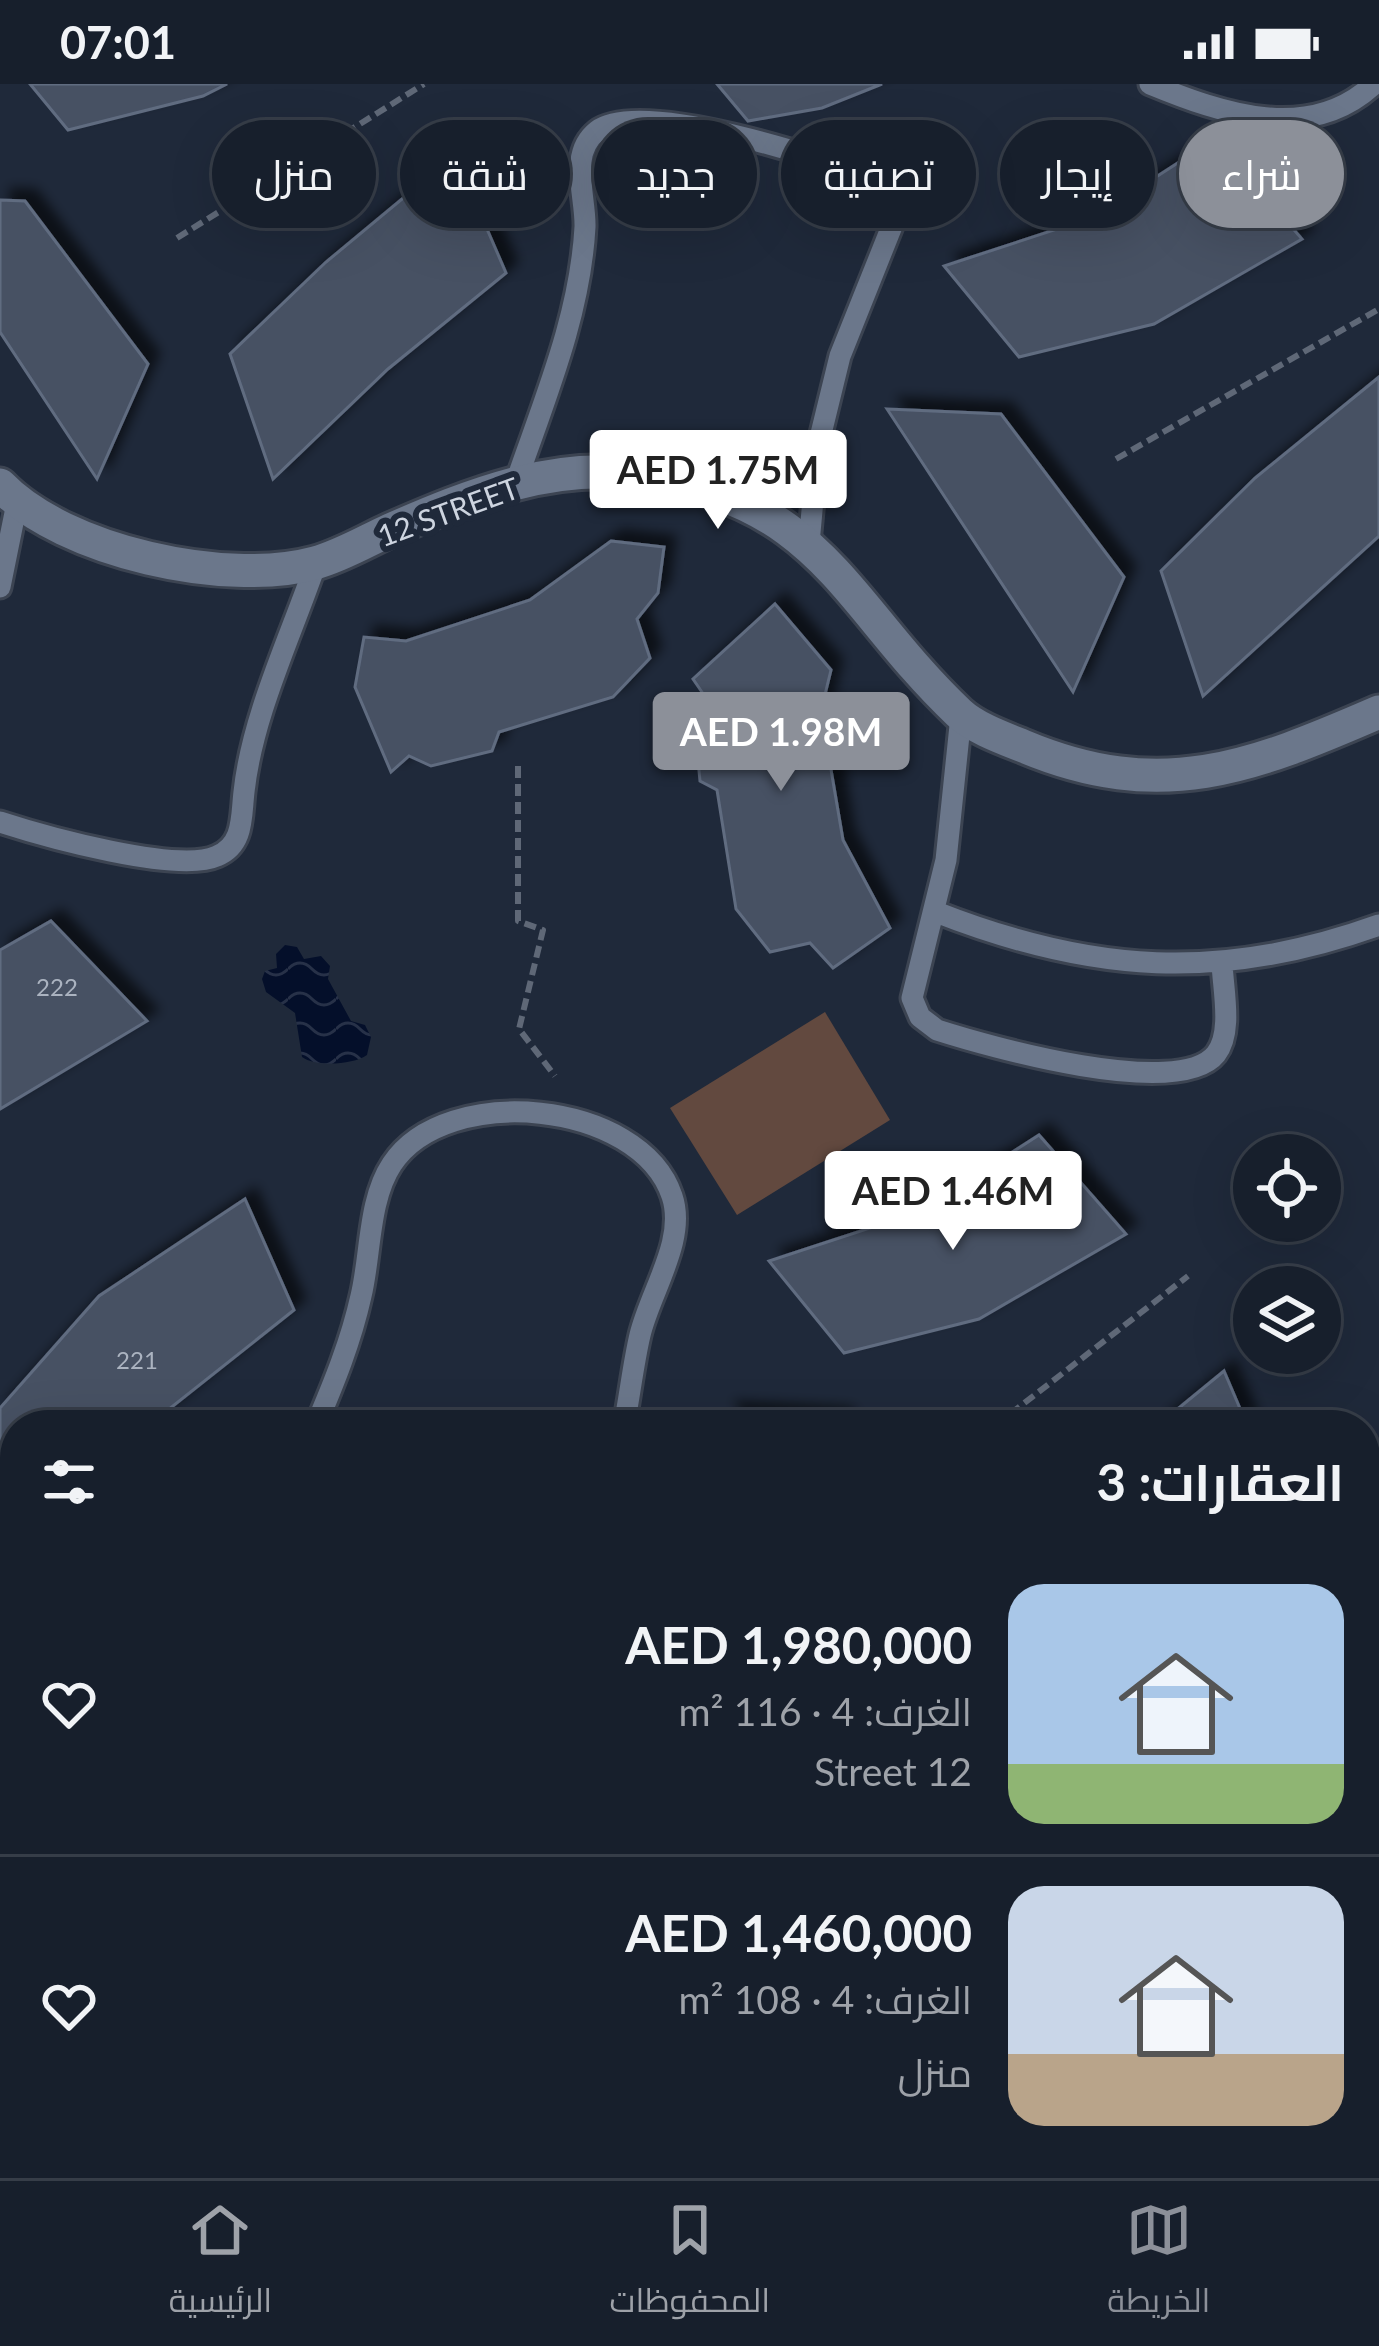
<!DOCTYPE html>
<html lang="ar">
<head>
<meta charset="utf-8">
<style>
  body { margin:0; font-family:Lato,Cairo,sans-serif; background:#242c38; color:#f1f3f6; direction:rtl; height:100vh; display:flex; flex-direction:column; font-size:45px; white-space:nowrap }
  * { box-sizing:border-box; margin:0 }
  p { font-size:39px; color:#9ea2a9 }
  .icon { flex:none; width:66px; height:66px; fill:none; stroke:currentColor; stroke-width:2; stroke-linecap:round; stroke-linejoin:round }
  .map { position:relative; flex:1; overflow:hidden; direction:ltr }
  .side { position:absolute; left:0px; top:1326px; width:1380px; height:768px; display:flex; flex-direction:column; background:#171f2c; border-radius:48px 48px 0 0; box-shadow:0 12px 48px #0002,0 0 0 3px #363d48; direction:rtl }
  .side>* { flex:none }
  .banner { position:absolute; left:36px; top:36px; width:1308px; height:108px; direction:rtl; display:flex; gap:24px }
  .tools { position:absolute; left:1233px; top:1050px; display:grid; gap:24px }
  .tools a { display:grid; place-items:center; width:108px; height:108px; border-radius:50%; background:#171f2c; box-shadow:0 12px 48px #0002,0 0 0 3px #363d48; font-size:60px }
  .price { position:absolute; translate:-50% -102px; padding:0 27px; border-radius:12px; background:#fff; color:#222; font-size:39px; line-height:78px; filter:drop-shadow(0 3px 6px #0008) }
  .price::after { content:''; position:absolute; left:50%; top:72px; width:36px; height:27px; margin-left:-18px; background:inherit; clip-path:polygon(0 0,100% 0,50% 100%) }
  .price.current { background:#8c9099; color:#fff }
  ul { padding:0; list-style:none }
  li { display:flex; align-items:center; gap:36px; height:300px; padding:0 36px }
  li+li { border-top:3px solid #363d48 }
  li span { display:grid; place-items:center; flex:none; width:336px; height:240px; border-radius:36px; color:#555 }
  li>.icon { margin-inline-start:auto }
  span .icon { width:144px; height:144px; fill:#fffc; stroke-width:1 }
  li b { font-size:51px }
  h2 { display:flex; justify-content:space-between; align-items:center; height:144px; padding:0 36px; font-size:51px }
  .chip { padding:0 42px; border-radius:54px; background:#171f2c; box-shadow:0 12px 48px #0002,0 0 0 3px #363d48; font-size:42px; line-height:108px }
  .chip.current { background:#8c9099; color:#fff }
  .status { display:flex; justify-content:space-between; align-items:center; height:84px; padding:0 60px; background:#171f2c; direction:ltr }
  .status svg { height:33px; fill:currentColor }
  .tab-bar { display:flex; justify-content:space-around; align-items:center; height:168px; border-top:3px solid #363d48; background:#171f2c; font-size:33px; color:#9ea2a9 }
  .tab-bar a { display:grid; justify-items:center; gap:6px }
  .tab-bar .current { color:#8c9099 }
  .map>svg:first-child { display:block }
  .pitch { fill:#62493f }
  .water { fill:url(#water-waves) }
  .building { fill:#465164; stroke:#616c80; stroke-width:3; filter:url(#shadow) }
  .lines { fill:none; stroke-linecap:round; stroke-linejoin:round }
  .service-casing { stroke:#3c4452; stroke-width:27 }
  .minor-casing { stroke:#3c4452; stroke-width:39 }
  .secondary-casing { stroke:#3c4452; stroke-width:39 }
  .path { stroke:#5f6877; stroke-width:6; stroke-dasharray:12 6; stroke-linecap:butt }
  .service { stroke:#6b778b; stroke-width:21 }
  .minor { stroke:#6b778b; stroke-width:33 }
  .secondary { stroke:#90726e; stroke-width:33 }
  .rail-casing { stroke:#afb6c3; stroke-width:14 }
  .rail { stroke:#1f293a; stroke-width:9; stroke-dasharray:27; stroke-linecap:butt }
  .labels { text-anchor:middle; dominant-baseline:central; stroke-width:12; stroke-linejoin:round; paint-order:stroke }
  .number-label { font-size:24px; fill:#abb3c0 }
  .street-label { font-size:30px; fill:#cdd4df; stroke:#1f293a }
</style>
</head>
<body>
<div class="status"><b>07:01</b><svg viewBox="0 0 49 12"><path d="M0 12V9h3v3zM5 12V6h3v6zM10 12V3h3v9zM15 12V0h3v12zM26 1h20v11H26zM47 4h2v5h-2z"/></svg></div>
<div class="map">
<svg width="1379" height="2094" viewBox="0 0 1379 2094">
  <defs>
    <pattern id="water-waves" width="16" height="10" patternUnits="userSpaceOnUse" patternTransform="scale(3)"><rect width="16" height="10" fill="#040f2a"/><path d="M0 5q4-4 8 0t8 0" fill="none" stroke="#273148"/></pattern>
    <filter id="shadow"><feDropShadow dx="11" dy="-11" stdDeviation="6" flood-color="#0009"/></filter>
  </defs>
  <rect width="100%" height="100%" fill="#1f293a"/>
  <path class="pitch" d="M825,928L890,1036L737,1131L670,1024Z"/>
  <path class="water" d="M285,861L297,863L304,875L321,872L330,882L328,895L351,937L365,941L371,953L367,971C353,981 315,983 302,973L295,929L266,908L262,895L265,887L277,884L276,870Z"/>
  <path class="building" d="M30,0H227L203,12L68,46Z
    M717,0H882L822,24L748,37Z
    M1215,55L1302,155L1154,240L1019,273L944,182L1094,133Z
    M455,71L506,189L388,285L273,395L230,270L326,178Z
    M0,116L25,117L148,280L97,395L0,248Z
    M1379,293V452L1203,612L1161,487L1255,394Z
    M887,325L1001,330L1124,493L1073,608Z
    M611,457L664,463L658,509L637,535L650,574L613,613L499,648L492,667L431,682L409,672L391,688L355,603L364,553L406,557L530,516Z
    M775,520L831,586L821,627L843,756L890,844L833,884L810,859L770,868L736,825L717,706L700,697L694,635L706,614L693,595Z
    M51,837L147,937L0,1025V866Z
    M1039,1051L1126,1150L979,1235L844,1269L769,1177L919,1128Z
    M245,1115L294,1226L149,1341H15V1393L0,1364V1324L99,1212Z
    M1224,1287L1247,1341H1158Z
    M725,1329L840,1335L845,1341H733Z"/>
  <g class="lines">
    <defs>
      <path id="service" d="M1150,0C1223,30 1310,60 1374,0
        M516,398C545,314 580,232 585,143C586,112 568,70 597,47C640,13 830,77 880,96L895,108L900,122L840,272L818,362L809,459
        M0,503L17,419
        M961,632L946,776L912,914L920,933L937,946C987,962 1179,1017 1216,970C1233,948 1223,906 1222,879
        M0,738C43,752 178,790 217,772C244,761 241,733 244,708C252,632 291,552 316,479
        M936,828C1091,889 1221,898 1379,841
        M316,1341C334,1299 351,1257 361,1212C371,1171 368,1116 392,1080C446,998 640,1016 672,1112C687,1156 650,1208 640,1251C633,1281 630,1311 624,1341
        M0,1805L15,1799"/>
      <path id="minor" d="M0,401C64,468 227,503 315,479C341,472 366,457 390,446C470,411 554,377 643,391C825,418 844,520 959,629C975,644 1003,654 1023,662C1161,720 1252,683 1379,628
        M1365,1397L1379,1386
        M0,1490L15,1489
        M1365,2005L1379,1996
        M352,2094L435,2079
        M1230,2094L1253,2079"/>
      <path id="secondary" d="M1365,1730L1379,1721
        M1365,1895L1379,1886
        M807,2094L829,2079
        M1060,2094L1083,2079"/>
    </defs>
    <use href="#service" class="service-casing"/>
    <use href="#minor" class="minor-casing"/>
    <use href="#secondary" class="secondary-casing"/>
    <path class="path" d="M177,154L424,0
      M1116,375L1379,225
      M518,682V837L543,846L519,945L555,992
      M996,1341L1188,1192
      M1365,1661L1379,1647
      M0,1963L15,1953
      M730,2094L752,2079"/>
    <use href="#service" class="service"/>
    <use href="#minor" class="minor"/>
    <use href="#secondary" class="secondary"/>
    <defs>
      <path id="rail" d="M1365,1782L1379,1773
        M1365,1814L1379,1805
        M872,2094L896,2079
        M934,2094L957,2079"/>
    </defs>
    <use href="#rail" class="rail-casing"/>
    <use href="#rail" class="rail"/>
  </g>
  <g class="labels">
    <g class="number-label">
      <text x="57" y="902">222</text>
      <text x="137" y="1275">221</text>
    </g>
    <g class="street-label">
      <text transform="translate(448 427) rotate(-20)">12 STREET</text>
    </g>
  </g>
</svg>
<div class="tools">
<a><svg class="icon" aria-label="locate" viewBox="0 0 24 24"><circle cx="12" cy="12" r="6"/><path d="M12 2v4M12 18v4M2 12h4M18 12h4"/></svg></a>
<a><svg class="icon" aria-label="layers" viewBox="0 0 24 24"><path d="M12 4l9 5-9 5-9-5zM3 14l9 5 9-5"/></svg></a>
</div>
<b class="price" style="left:718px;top:448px">AED 1.75M</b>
<b class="price current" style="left:781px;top:710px">AED 1.98M</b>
<b class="price" style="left:953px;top:1169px">AED 1.46M</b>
<div class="banner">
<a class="chip current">شراء</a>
<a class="chip">إيجار</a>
<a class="chip">تصفية</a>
<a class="chip">جديد</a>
<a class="chip">شقة</a>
<a class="chip">منزل</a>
</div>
<section class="side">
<h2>العقارات: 3<svg class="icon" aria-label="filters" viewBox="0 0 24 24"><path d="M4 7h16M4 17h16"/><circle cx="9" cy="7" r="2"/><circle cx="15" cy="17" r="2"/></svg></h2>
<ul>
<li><span style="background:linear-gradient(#a9c7e8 75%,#8fb573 0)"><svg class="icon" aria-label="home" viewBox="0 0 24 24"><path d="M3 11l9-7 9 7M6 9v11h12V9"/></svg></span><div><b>AED 1,980,000</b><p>الغرف: 4 · 116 m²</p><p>12 Street</p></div><svg class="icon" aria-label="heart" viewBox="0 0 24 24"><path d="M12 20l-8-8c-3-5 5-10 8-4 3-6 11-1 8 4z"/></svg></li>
<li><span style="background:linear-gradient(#c9d6e8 70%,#b9a48a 0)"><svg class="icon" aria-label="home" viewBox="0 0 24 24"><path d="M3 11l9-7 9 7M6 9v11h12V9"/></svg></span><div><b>AED 1,460,000</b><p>الغرف: 4 · 108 m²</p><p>منزل</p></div><svg class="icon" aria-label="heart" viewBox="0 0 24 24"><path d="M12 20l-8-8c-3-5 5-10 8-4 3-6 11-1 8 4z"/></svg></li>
</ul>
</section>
</div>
<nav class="tab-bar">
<a class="current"><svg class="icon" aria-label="map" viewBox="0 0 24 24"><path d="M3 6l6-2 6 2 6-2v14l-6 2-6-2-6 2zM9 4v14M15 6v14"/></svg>الخريطة</a>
<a><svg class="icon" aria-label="saved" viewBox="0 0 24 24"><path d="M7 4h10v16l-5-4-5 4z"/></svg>المحفوظات</a>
<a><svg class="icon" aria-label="home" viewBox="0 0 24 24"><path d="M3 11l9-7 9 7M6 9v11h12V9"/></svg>الرئيسية</a>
</nav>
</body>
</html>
